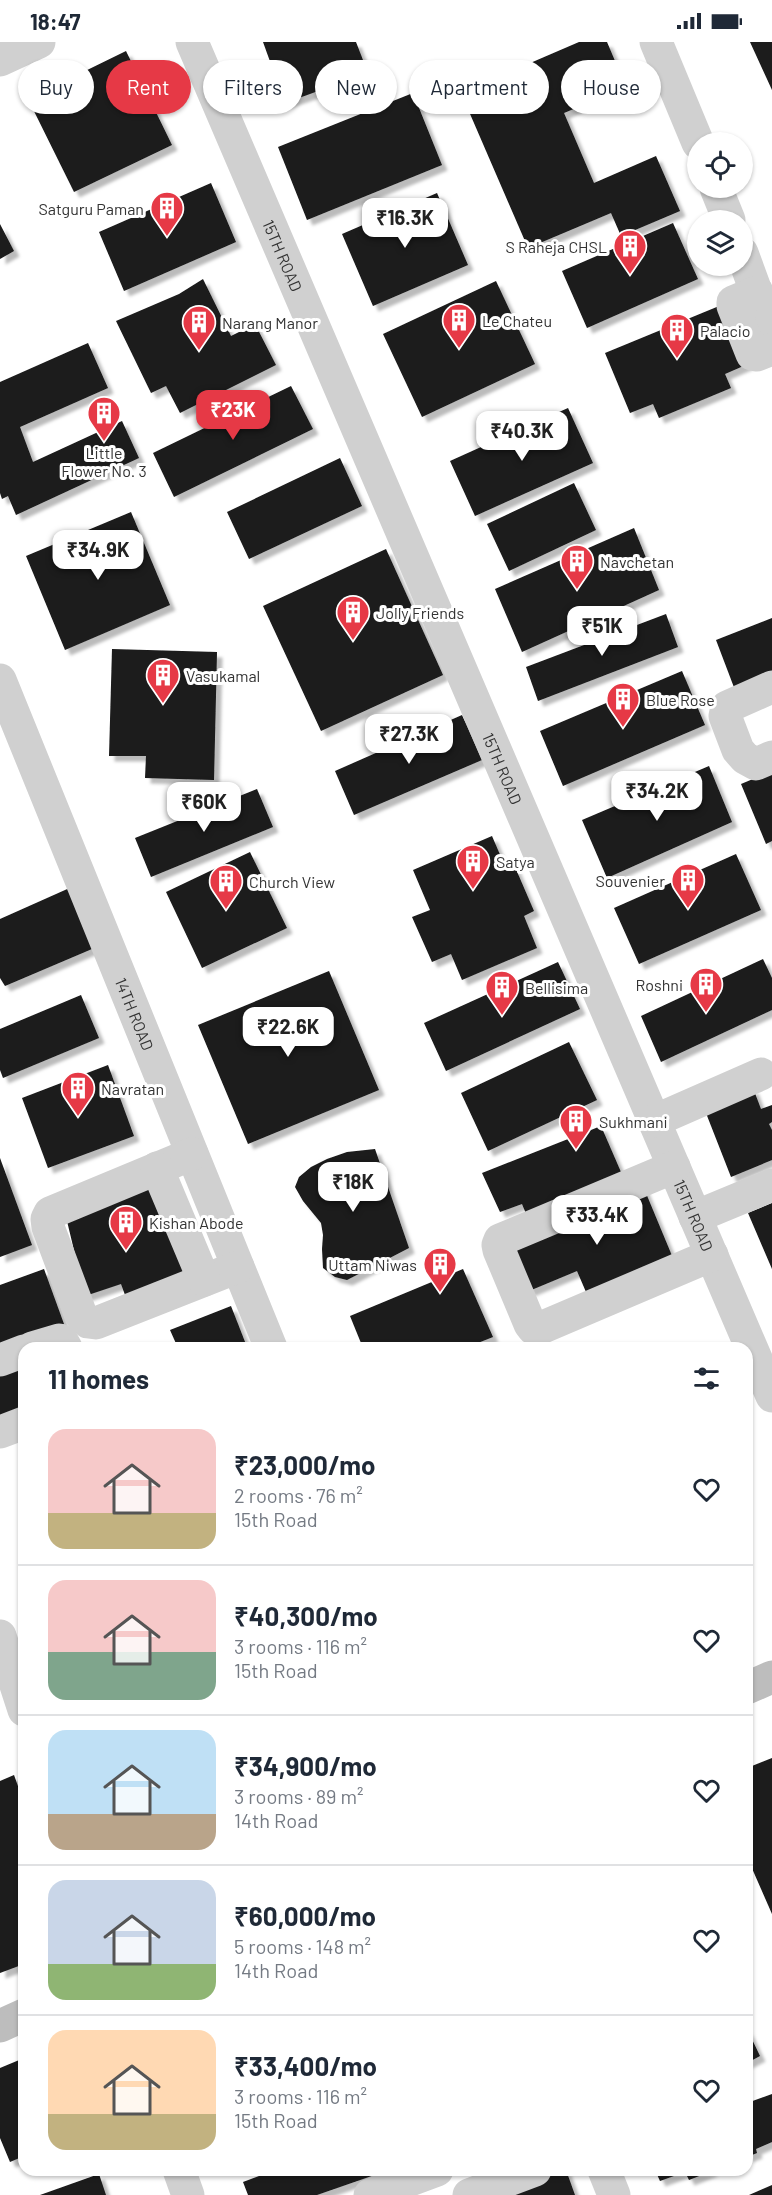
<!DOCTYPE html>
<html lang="en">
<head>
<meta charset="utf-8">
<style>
  body { margin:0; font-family:Barlow,sans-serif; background:#f2f2f3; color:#1f2937; height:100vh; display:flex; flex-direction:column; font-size:22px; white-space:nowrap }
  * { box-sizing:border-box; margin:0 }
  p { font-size:20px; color:#747a83 }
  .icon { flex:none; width:33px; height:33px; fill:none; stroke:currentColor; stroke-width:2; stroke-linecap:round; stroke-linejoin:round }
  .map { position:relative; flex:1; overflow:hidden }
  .details { position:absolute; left:18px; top:1300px; width:735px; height:834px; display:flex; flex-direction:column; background:#fff; border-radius:18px; box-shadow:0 2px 4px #0004 }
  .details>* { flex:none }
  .banner { position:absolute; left:18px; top:18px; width:736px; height:54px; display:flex; gap:12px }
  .controls { position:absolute; left:687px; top:90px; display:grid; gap:12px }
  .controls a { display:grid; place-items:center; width:66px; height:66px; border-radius:50%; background:#fff; box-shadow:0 2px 4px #0004; font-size:30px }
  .price { position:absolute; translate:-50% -51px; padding:0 14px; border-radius:12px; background:#fff; color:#222; font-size:20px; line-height:39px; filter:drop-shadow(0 2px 3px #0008) }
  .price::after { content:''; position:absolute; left:50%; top:36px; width:18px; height:14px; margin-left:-9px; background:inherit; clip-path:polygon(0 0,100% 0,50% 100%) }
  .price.selected { background:#e63946; color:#fff }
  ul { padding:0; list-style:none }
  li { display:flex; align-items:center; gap:18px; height:150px; padding:0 30px }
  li+li { border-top:2px solid #e0e1e3 }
  li span { display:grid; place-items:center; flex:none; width:168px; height:120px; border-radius:18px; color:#555 }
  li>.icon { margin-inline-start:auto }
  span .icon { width:72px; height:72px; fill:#fffc; stroke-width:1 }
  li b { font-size:26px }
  h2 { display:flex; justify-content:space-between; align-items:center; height:72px; padding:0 30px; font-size:26px }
  .chip { padding:0 21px; border-radius:27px; background:#fff; box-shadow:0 2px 4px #0004; font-size:21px; line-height:54px }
  .chip.selected { background:#e63946; color:#fff }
  .status { display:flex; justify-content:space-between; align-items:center; height:42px; padding:0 30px; background:#fff; direction:ltr }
  .status svg { height:16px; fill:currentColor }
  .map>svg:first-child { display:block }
  .building { fill:#1a1a1a; filter:url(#shadow) }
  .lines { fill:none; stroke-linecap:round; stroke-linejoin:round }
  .street { stroke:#d0d0d0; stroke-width:33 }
  .secondary { stroke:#bdbdbd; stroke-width:33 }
  .labels { text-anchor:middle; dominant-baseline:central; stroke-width:6; stroke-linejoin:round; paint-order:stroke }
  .poi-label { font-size:16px; fill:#333; stroke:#fff; text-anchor:start }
  .street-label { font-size:16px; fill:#333; stroke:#fff }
</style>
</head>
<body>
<div class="status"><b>18:47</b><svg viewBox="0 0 49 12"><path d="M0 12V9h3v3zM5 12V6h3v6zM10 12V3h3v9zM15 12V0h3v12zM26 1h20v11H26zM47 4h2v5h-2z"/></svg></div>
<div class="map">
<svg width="772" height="2153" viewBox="0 0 772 2153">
  <defs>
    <filter id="shadow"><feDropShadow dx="5.5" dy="5.5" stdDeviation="1.5" flood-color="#0004"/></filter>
  </defs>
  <rect width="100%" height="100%" fill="#fff"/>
  <path class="building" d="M263,0H356L368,31L285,61Z
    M579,0H607L626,45L564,71L594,141L656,114L680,169L621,194L611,171L528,206L461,51Z
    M750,0H772V48Z
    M126,9L172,103L74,150L28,57Z
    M413,51L442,123L307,178L278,105Z
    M211,141L236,200L124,249L99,190Z
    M437,151L468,223L373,264L342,192Z
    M673,181L698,237L587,286L562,229Z
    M0,182L14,209L0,217Z
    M203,237L231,294L255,282L276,323L180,371L166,344L151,351L116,279L179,252Z
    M496,239L535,322L422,375L383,292Z
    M724,262L748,322L725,332L731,346L659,376L653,362L630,371L605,311Z
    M88,301L108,346L20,385L33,420L122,379L139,416L16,473L8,454L2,457L0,451V340Z
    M291,344L313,387L174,455L153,411Z
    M568,366L593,421L475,474L450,419Z
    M340,416L362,464L249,517L227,470Z
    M574,441L596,488L509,529L487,482Z
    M131,470L170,563L65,608L26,514Z
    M634,486L659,548L522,610L495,547Z
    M386,507L443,633L321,689L263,564Z
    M666,572L678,605L538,659L526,625Z
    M772,576V634L735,648L716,598Z
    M112,607L217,610L214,738L145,736L146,714H109Z
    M682,629L705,683L563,744L540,689Z
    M462,673L482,718L354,773L335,729Z
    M709,724L732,780L607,836L582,778Z
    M772,729V799L766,802L741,742Z
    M257,747L273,785L151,835L135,796Z
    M492,794L507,829L515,825L534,869L524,874L537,906L462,938L451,912L432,920L412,875L430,868L413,828Z
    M250,810L287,886L202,926L166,850Z
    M736,812L761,868L639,922L614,866Z
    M74,844L99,904L5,944L0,936V877Z
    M763,917L772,936V968L661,1020L641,974Z
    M558,920L580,967L446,1029L424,981Z
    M329,929L379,1048L248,1102L198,983Z
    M81,953L99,996L3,1036L0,1028V987Z
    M569,1000L597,1058L488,1109L461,1051Z
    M108,1023L134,1094L48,1126L22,1056Z
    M753,1046L761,1067L772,1063V1080L769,1082L772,1088V1118L731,1135L704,1066Z
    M601,1084L624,1137L527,1174L522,1162L500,1170L482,1131Z
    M375,1107L409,1206L347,1238L335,1235L323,1226L322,1207L323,1193L321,1181L303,1159L295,1145L299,1135L311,1125L327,1117L347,1110Z
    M0,1116L32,1203L0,1215Z
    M152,1140L188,1239L128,1261L121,1242L85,1254L67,1179Z
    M643,1144L675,1221L589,1257L577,1229L529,1249L509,1199Z
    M772,1161V1227L748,1171Z
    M44,1227L64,1282L0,1304V1243Z
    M463,1227L493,1295L465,1306H363L350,1274Z
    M231,1264L247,1305L178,1306L170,1288Z
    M24,1317V1374L0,1383V1326Z
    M772,1716V1872L747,1815V1726Z
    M14,1733L24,1761V1922L0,1931V1739Z
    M747,1987L760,2014L747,2021Z
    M24,2016V2114L10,2120L0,2096V2026Z
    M772,2052V2100L756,2107L757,2111L747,2115V2061Z
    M275,2128H386V2129L317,2153H248L243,2140Z
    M549,2128H566L575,2153H480Z
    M655,2128H712V2129L689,2138L685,2130L660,2139Z
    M99,2132L106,2153H40Z
    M772,2143V2153H749Z"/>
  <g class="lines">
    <g class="street">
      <path id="s1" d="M192,0L772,1354"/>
      <path d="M656,0L698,101"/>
      <path d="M0,18L39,0"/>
      <path d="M716,146L729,178"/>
      <path d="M742,211L772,293"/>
      <path d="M757,250L733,260V264L752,312L757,313L772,307"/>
      <path id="s2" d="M0,638L271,1306"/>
      <path d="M772,645L727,665L725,674L738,708L745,716L756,722L772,715"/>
      <path d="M654,1079L761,1032"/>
      <path d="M192,1112L50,1171L47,1177L48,1185L81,1273L88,1280L96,1281L238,1225"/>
      <path d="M674,1125L500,1198L498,1203L499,1208L530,1282L533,1286L543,1285L712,1213"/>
      <path d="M157,1126L204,1238"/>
      <path d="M695,1175L772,1143"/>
      <path d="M32,1306L59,1298L62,1299L66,1306"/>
      <path d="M0,1318L24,1309"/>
      <path d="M0,1390L24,1381"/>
      <path d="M0,1594L24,1668"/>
      <path d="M179,2128L188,2153"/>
      <path d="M604,2128L614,2153"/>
      <path d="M370,2153L437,2128"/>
      <path d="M469,2153L535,2128"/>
    </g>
    <path class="secondary" d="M747,1646L772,1635
      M0,1984L24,1973"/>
  </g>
  <defs>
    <symbol id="building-pin" viewBox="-11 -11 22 30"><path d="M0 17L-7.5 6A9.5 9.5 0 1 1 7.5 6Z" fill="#e63946" stroke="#fff"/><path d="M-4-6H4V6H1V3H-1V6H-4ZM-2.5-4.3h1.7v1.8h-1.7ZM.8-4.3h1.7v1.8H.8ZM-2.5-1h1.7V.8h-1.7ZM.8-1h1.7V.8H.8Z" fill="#fff"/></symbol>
  </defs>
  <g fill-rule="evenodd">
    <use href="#building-pin" x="148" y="147" width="38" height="52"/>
    <use href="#building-pin" x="611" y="185" width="38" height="52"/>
    <use href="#building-pin" x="440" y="259" width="38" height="52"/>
    <use href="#building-pin" x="180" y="261" width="38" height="52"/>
    <use href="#building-pin" x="658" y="269" width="38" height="52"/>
    <use href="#building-pin" x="85" y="352" width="38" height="52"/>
    <use href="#building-pin" x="558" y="500" width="38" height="52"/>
    <use href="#building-pin" x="334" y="551" width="38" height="52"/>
    <use href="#building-pin" x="144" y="614" width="38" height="52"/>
    <use href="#building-pin" x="604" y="638" width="38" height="52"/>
    <use href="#building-pin" x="454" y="800" width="38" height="52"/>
    <use href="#building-pin" x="669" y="819" width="38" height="52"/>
    <use href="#building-pin" x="207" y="820" width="38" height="52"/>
    <use href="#building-pin" x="687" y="923" width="38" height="52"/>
    <use href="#building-pin" x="483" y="926" width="38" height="52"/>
    <use href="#building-pin" x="59" y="1027" width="38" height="52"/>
    <use href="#building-pin" x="557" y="1060" width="38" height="52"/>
    <use href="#building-pin" x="107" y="1161" width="38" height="52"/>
    <use href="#building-pin" x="421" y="1203" width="38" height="52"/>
  </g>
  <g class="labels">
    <g class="poi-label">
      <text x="144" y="166" text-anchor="end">Satguru Paman</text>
      <text x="607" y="204" text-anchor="end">S Raheja CHSL</text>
      <text x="482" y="278">Le Chateu</text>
      <text x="222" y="280">Narang Manor</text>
      <text x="700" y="288">Palacio</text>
      <text x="104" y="410" text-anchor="middle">Little<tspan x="104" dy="18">Flower No. 3</tspan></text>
      <text x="600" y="519">Navchetan</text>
      <text x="376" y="570">Jolly Friends</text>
      <text x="186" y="633">Vasukamal</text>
      <text x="646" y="657">Blue Rose</text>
      <text x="496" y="819">Satya</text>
      <text x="665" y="838" text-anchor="end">Souvenier</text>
      <text x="249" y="839">Church View</text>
      <text x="683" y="942" text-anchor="end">Roshni</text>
      <text x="525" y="945">Bellisima</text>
      <text x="101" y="1046">Navratan</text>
      <text x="599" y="1079">Sukhmani</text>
      <text x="149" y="1180">Kishan Abode</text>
      <text x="417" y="1222" text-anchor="end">Uttam Niwas</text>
    </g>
    <g class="street-label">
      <text stroke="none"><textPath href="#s1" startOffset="232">15TH ROAD</textPath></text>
      <text stroke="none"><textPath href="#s1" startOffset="790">15TH ROAD</textPath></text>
      <text stroke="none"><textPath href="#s2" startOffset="360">14TH ROAD</textPath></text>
      <text stroke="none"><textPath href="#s1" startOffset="1276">15TH ROAD</textPath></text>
    </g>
  </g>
</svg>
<div class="controls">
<a><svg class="icon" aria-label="locate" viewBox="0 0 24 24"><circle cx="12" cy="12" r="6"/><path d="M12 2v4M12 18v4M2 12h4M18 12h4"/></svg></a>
<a><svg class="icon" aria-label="layers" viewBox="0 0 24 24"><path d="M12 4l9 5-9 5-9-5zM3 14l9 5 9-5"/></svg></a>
</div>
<b class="price" style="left:405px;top:207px">₹16.3K</b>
<b class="price selected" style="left:233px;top:399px">₹23K</b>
<b class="price" style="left:522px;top:420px">₹40.3K</b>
<b class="price" style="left:98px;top:539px">₹34.9K</b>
<b class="price" style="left:602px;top:615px">₹51K</b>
<b class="price" style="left:409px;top:723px">₹27.3K</b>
<b class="price" style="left:657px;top:780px">₹34.2K</b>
<b class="price" style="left:204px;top:791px">₹60K</b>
<b class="price" style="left:288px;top:1016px">₹22.6K</b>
<b class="price" style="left:353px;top:1171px">₹18K</b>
<b class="price" style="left:597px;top:1204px">₹33.4K</b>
<div class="banner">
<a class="chip">Buy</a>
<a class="chip selected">Rent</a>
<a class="chip">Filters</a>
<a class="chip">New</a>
<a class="chip">Apartment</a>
<a class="chip">House</a>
</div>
<section class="details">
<h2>11 homes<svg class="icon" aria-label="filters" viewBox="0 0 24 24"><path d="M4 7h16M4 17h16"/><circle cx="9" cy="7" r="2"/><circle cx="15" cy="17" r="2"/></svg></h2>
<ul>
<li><span style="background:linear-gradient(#f6c9c9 70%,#c2b280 0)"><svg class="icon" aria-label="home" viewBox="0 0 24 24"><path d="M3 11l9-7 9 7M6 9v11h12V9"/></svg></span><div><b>₹23,000/mo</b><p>2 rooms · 76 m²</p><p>15th Road</p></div><svg class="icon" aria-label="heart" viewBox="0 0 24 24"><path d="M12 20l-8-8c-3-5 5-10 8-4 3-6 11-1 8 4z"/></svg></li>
<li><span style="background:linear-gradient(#f6c9c9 60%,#7fa58c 0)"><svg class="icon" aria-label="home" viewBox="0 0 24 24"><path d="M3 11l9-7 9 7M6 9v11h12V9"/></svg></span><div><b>₹40,300/mo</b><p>3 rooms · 116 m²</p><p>15th Road</p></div><svg class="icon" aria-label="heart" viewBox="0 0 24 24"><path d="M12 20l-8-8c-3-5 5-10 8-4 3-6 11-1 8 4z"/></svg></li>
<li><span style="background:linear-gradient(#bfe0f5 70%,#b9a48a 0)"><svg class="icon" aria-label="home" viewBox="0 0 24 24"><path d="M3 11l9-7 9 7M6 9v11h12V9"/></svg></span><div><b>₹34,900/mo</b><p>3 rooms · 89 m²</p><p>14th Road</p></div><svg class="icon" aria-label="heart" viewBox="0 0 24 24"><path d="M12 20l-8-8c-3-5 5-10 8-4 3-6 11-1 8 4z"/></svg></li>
<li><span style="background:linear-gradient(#c9d6e8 70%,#8fb573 0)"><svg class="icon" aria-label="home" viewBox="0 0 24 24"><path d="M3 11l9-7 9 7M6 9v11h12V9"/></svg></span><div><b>₹60,000/mo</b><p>5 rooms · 148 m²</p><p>14th Road</p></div><svg class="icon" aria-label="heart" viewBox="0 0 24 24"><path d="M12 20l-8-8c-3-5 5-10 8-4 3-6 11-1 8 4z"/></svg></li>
<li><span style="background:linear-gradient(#ffd9b3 70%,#c2b280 0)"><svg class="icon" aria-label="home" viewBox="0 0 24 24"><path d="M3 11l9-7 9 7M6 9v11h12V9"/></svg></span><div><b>₹33,400/mo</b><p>3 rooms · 116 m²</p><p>15th Road</p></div><svg class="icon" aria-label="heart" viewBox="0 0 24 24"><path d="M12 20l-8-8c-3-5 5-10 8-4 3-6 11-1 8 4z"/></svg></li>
</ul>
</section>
</div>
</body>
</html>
